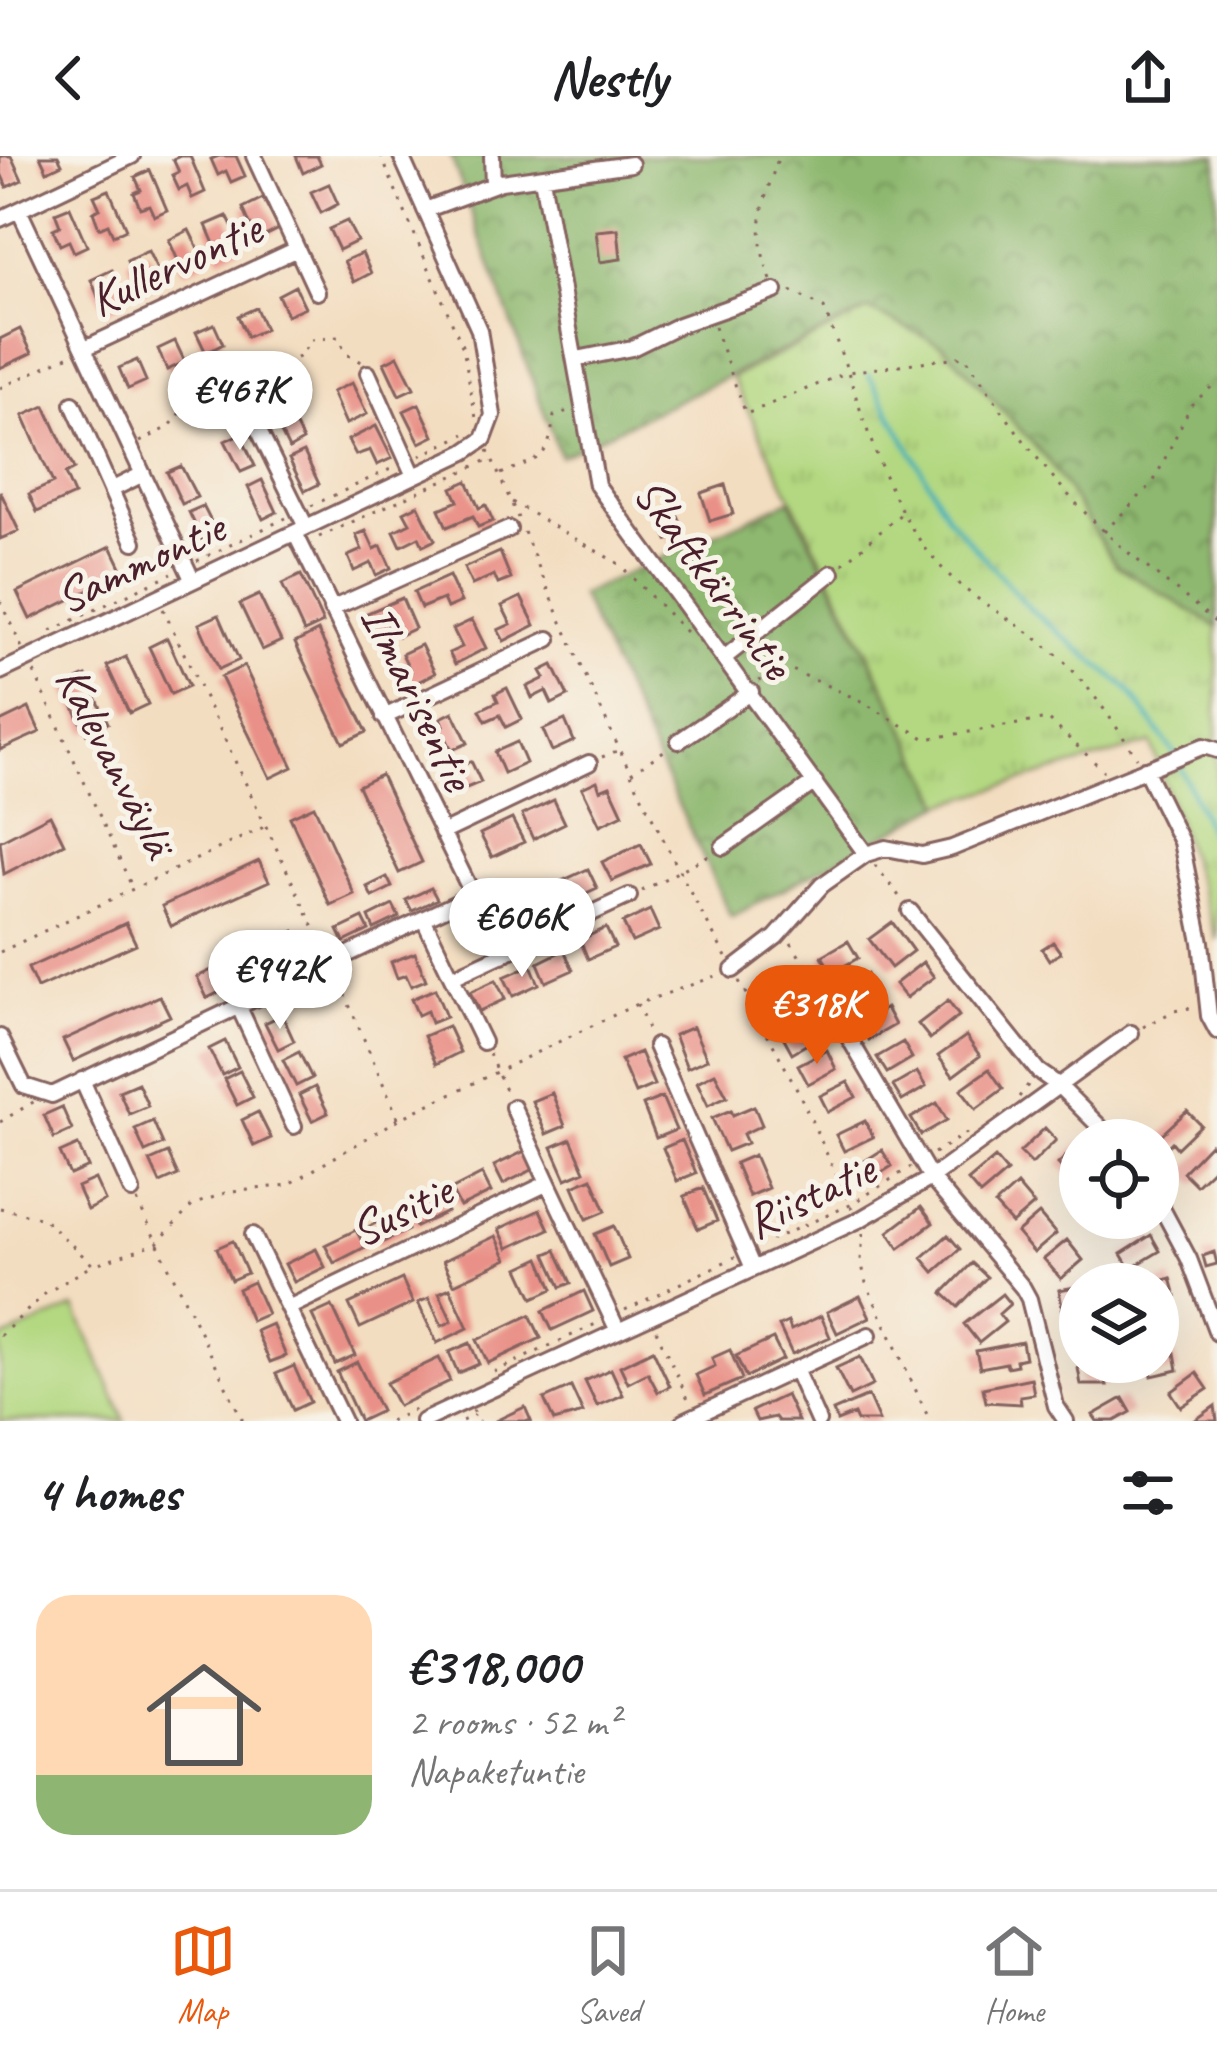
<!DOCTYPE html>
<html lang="en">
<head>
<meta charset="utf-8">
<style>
  body { margin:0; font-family:Caveat,sans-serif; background:#f6f6f6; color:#202124; height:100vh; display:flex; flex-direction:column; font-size:45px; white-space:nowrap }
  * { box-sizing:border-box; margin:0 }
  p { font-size:39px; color:#757577 }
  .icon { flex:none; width:66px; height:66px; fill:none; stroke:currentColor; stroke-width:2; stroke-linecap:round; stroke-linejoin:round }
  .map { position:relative; height:1265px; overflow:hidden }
  .details { display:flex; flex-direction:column; background:#fff; flex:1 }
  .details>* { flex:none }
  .controls { position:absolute; left:1059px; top:963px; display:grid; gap:24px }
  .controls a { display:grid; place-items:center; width:120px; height:120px; border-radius:50%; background:#fff; box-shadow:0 12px 48px #0002; font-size:60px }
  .price { position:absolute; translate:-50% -102px; padding:0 27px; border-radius:42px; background:#fff; color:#222; font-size:39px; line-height:78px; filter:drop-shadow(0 3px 6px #0008) }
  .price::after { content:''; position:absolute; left:50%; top:72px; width:36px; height:27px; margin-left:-18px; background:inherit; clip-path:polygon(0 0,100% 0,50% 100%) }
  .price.current { background:#ea580c; color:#fff }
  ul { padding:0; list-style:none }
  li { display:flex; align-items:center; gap:36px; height:300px; padding:0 36px }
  li span { display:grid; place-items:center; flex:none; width:336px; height:240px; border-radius:36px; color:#555 }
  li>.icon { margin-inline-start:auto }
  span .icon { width:144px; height:144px; fill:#fffc; stroke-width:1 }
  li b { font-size:51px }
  h2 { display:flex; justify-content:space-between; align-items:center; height:144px; padding:0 36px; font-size:51px }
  header { display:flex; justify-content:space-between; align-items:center; height:156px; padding:0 36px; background:#fff; font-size:54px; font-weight:600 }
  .tab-bar { display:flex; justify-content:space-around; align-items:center; height:168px; border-top:3px solid #e0e0e0; background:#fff; font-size:33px; color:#757577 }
  .tab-bar a { display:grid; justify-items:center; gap:6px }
  .tab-bar .current { color:#ea580c }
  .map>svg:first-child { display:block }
  .grass { fill:url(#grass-tufts); stroke:#7e7c56; stroke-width:3 }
  .forest { fill:url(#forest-crowns); stroke:#6c6c4d; stroke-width:3 }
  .green { fill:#b3d881; stroke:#7e7c56; stroke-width:3 }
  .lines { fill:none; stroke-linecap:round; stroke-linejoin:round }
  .stream { stroke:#3eafb6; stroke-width:4.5 }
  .building { fill:#e99188 }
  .minor-casing { stroke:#85625f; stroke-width:20 }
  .path { stroke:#85625f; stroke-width:3; stroke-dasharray:3 9; stroke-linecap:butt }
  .minor { stroke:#fff; stroke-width:14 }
  .labels { text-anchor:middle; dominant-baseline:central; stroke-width:10; stroke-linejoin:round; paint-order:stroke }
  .street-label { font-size:48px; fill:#4a1f2b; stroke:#f7f3e8 }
</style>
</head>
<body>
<header><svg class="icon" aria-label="back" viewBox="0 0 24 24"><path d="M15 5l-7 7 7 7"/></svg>Nestly<svg class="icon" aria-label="share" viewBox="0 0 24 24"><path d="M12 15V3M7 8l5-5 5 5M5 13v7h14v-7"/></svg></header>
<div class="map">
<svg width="1217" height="1265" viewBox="0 0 1217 1265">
  <defs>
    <pattern id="grass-tufts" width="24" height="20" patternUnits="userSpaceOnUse" patternTransform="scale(3)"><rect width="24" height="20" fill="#b3d881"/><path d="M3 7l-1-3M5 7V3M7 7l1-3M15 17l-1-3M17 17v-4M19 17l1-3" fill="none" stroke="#9bb970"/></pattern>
    <pattern id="forest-crowns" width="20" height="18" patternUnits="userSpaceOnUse" patternTransform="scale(3)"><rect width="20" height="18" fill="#8eb86f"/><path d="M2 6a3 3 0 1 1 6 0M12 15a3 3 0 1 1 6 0" fill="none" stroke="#76955b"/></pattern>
  </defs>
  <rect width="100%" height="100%" fill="#f7f3e8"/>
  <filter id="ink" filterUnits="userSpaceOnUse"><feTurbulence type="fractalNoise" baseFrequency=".00833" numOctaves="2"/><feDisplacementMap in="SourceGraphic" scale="24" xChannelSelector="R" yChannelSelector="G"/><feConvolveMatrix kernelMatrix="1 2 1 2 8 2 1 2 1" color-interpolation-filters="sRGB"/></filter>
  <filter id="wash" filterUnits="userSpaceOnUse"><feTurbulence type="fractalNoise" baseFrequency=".004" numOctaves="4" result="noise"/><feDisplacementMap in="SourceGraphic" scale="48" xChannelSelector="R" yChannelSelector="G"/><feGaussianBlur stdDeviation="2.7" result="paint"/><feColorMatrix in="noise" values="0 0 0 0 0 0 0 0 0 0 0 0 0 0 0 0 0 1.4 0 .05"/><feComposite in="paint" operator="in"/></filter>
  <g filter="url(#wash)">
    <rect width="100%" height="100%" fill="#f3ddc0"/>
    <path class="grass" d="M869,154L944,189L1047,303L1116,409L1201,453L1217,468V784L1151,587L943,648L732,222Z"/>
    <path class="forest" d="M451,0H1217V471L1116,409L1047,303L944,190L869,154L560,300Z
      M790,344L943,648L731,761L580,439Z"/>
    <path class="green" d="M75,1151L125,1265H0V1184Z"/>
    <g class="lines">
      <path class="stream" d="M869,219L948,361L1030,453L1128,533L1174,597L1217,692"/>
    </g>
    <g id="blocks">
      <path class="building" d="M0,0H11L22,24L7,31L0,15Z
        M40,0H58L62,8L47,15Z
        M180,0H190L205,36L192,42L187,30L179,34L172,19L179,16L173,3Z
        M219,0H236L245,20L231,26L226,15L218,19L211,3Z
        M296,0H317L321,8L303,17Z
        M150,14L167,54L154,60L149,49L140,52L134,37L141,34L135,21Z
        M329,28L338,48L321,57L311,36Z
        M109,34L126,73L113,79L108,68L99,72L93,56L100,53L94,40Z
        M263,42L279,73L257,84L243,52Z
        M70,51L87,90L74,96L69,85L60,89L53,73L60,70L55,57Z
        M227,60L242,91L220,102L206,69Z
        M347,65L357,85L339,94L329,73Z
        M618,73L621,103L600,106L596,75Z
        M189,74L205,106L183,116L169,84Z
        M148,95L163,126L142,137L127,105Z
        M362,97L371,117L354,126L344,105Z
        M112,114L127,146L105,157L91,124Z
        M295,130L305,151L287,159L278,139Z
        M256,152L265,173L247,181L238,160Z
        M214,168L223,188L206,197L196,176Z
        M20,173L32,197L0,212V183Z
        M175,185L185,206L167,214L158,193Z
        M398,200L414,232L399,239L384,207Z
        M137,204L146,225L128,233L119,212Z
        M352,227L367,258L346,268L332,236Z
        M419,248L434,280L420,287L404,255Z
        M45,250L74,313L65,318L74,339L37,356L29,338L53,327L23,260Z
        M288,254L303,285L289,293L273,261Z
        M376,270L392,302L377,309L370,294L356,299L348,284Z
        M240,278L255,310L241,316L225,285Z
        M304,296L319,328L305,335L289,303Z
        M181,310L197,341L182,348L167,316Z
        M262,324L277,356L263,363L248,331Z
        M467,325L479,352L486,349L493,365L478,371L473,360L447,371L439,353L458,345L452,332Z
        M725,329L733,358L710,365L701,337Z
        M0,335L19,375L0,383Z
        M418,349L435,384L423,390L419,381L401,390L394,375L410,367L404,356Z
        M203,350L219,381L204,388L189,356Z
        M677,358L685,377L668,384L660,365Z
        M366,375L374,393L381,390L391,412L376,419L371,407L354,415L348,400L362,394L356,379Z
        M111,390L124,417L30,463L17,436Z
        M500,396L511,423L498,428L494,419L472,429L464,412Z
        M301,419L323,467L304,476L282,428Z
        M449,420L461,446L447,452L443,443L421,452L414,436Z
        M259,439L281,485L262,494L240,448Z
        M521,441L535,469L504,485L498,474L511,468L502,450Z
        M402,442L415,472L398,480L392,468L373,476L365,458Z
        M219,459L239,504L219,513L199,468Z
        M472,464L486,492L455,508L449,497L462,491L453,473Z
        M318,475L367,576L343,587L295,487Z
        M167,482L189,530L171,538L149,491Z
        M421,489L435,517L404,533L399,522L411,516L402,498Z
        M126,501L148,548L129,557L107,510Z
        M553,509L568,540L552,548L546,535L532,542L527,531L545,522L541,515Z
        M244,510L293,611L270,622L221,521Z
        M86,520L108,567L86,577L64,530Z
        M507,532L522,563L506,571L500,559L486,565L480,554L498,545L495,538Z
        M29,552L40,576L0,594V566Z
        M453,556L468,587L452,594L446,582L432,589L426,578L444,569L441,562Z
        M565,564L574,585L552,595L543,574Z
        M517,586L526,607L504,617L495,596Z
        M471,605L481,626L459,635L449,615Z
        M381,619L422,706L399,717L358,630Z
        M597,625L600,634L610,630L623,658L600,669L582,632Z
        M554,644L565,667L533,683L522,659Z
        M314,650L354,738L330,749L290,661Z
        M50,659L64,687L4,718L0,685Z
        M512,663L524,686L492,701L480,678Z
        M641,688L651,708L612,725L602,706Z
        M259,705L269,725L171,770L162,750Z
        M588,713L597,732L571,744L562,725Z
        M387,721L392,731L372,741L367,731Z
        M431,732L437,743L412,755L406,744Z
        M540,737L549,756L523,768L514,749Z
        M393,749L399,761L374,773L369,761Z
        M650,754L659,774L632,786L623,767Z
        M363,762L369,774L344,786L338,774Z
        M892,766L913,795L891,812L869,783Z
        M126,767L136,788L37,832L28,812Z
        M606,772L615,791L588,803L580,784Z
        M295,775L304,796L207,842L197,821Z
        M848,785L858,802L832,817L822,800Z
        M1053,786L1061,797L1049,804L1042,793Z
        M564,794L573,814L546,826L538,807Z
        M415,797L426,824L411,830L406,819L397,822L391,806Z
        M923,806L934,821L906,842L895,828Z
        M531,809L539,828L513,840L504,821Z
        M867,818L876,835L850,850L841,833Z
        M792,822L803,843L775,858L763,837Z
        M496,824L505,843L479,855L470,836Z
        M435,833L446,861L431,867L427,855L418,859L411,843Z
        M160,840L170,860L73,905L63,884Z
        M948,845L959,860L930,883L918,868Z
        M886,852L895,869L869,884L860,867Z
        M809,858L821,880L792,897L780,875Z
        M282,859L294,885L278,893L265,867Z
        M448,870L460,896L436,908L424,880Z
        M693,871L707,903L687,912L674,879Z
        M966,880L980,900L953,920L938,900Z
        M225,885L238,911L222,919L209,893Z
        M903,886L912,902L887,917L877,901Z
        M827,894L836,913L808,928L798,909Z
        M299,896L312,922L296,930L283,904Z
        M640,896L654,929L635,937L621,904Z
        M989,913L1003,933L976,953L961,933Z
        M240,915L253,941L237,949L224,923Z
        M917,916L926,931L902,945L893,930Z
        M715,917L727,940L708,949L697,926Z
        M848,926L856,941L828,956L820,940Z
        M138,927L148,950L129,958L119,935Z
        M315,931L328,957L312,965L299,939Z
        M552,937L565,970L546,978L532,945Z
        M662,941L676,974L656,982L643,949Z
        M937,947L947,964L921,979L911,962Z
        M754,950L762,969L743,978L747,987L727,995L712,962L731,954L733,959Z
        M62,951L72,974L54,982L44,959Z
        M1187,955L1201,969L1177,992L1172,986L1158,1000V982Z
        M258,956L271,982L254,990L242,964Z
        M153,965L163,988L145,996L135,973Z
        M865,965L873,981L844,995L836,979Z
        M1045,972L1056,984L1032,1008L1020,996Z
        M571,983L585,1015L566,1023L552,991Z
        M682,984L696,1017L677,1025L663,992Z
        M1080,986V1010L1070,1020L1058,1008Z
        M1210,988L1217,995V1009L1196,1029L1183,1016Z
        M78,989L88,1011L70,1019L60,997Z
        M882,994L892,1010L867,1026L857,1010Z
        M525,995L534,1013L503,1028L494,1010Z
        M168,997L178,1019L160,1027L150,1005Z
        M754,999L768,1032L749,1040L735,1007Z
        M995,1002L1007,1016L980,1039L968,1025Z
        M482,1018L491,1036L460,1051L451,1034Z
        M592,1022L606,1055L587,1063L573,1030Z
        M95,1023L105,1045L87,1054L77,1031Z
        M1017,1029L1034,1049L1012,1068L995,1049Z
        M703,1032L717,1065L698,1073L684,1040Z
        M438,1038L447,1056L416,1071L407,1053Z
        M921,1051L933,1067L899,1092L888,1076Z
        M540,1054L549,1073L508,1092L499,1073Z
        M399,1056L408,1074L377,1089L368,1071Z
        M1039,1058L1056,1078L1034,1097L1017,1077Z
        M1104,1062H1133L1110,1080L1099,1066Z
        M614,1070L628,1103L609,1111L595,1078Z
        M356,1074L365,1091L334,1107L325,1089Z
        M948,1079L960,1093L934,1116L922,1102Z
        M1151,1079L1160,1095L1130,1113L1121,1098Z
        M496,1080L507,1103L454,1128L443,1105Z
        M1067,1084L1083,1104L1061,1123L1044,1103Z
        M233,1085L247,1117L231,1124L217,1092Z
        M316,1093L325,1111L294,1126L285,1108Z
        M556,1094L571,1127L561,1131L546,1098Z
        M1214,1096L1217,1108L1206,1111L1203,1100Z
        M540,1102L553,1133L533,1142L519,1112Z
        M972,1107L987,1121L958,1151L943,1137Z
        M1171,1122L1176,1140L1163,1144L1158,1126Z
        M402,1123L413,1147L360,1172L349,1148Z
        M253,1126L267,1158L251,1165L238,1133Z
        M1080,1130V1152L1063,1156L1059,1134Z
        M450,1132L468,1172L437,1187L418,1147L429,1142L442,1170L452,1165L439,1137Z
        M584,1135L593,1155L552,1174L543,1155Z
        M1002,1138L1010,1148L999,1158L1005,1166L979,1187L964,1168Z
        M860,1140L870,1161L837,1177L827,1156Z
        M332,1150L355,1199L335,1208L312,1159Z
        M530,1159L541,1182L488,1207L477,1184Z
        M821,1160L830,1181L792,1198L779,1170L788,1166L791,1174Z
        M1172,1161L1177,1177L1158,1183V1165Z
        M272,1168L286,1200L270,1206L256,1175Z
        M1080,1171V1192L1072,1194L1067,1175Z
        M773,1183L783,1203L746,1221L736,1200Z
        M1022,1186L1025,1202L1016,1204L1017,1209L1007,1211L1006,1207L980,1212L976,1195Z
        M470,1187L479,1208L458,1217L449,1196Z
        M653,1194L670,1230L658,1236L648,1217L628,1227L620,1210Z
        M730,1194L742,1223L705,1239L696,1219L715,1210L712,1202Z
        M1175,1197L1178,1214L1152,1220L1149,1206Z
        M860,1201L873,1229L850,1240L836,1212Z
        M439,1202L450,1225L398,1250L386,1227Z
        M357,1206L381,1255L360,1265L337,1216Z
        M1109,1206L1112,1223L1106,1225L1107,1229H1081L1078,1212Z
        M294,1210L310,1246L293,1254L276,1218Z
        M611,1213L623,1239L597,1250L585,1225Z
        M1197,1217L1208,1233L1181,1251L1171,1236Z
        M1031,1222L1034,1238L1020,1240L1021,1248L986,1246L983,1232Z
        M571,1231L583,1257L554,1265L544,1243Z
        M786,1239L798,1265H778L775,1261L757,1265L752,1255Z
        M868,1240L879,1265H857L854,1258L837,1265L833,1255Z
        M1123,1242L1131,1256L1115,1265H1097L1093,1259Z
        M1215,1250L1217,1265H1194Z
        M525,1251L531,1265H495Z"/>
    </g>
  </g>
  <g filter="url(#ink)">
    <use href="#blocks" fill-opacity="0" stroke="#85625f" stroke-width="3"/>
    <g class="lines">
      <defs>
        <path id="minor" d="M254,0L317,136
          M492,0L493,29
          M542,22L597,329L866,698
          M19,54L192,423
          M425,54L501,26L631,8
          M0,63L132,0
          M85,192L297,93
          M577,203L632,192L679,169L775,135
          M368,217L414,320
          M73,248L134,386
          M258,273L306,371
          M111,334L143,318
          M331,453L509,373
          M724,502L832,417
          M0,516L465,296L484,283L493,259L479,174L401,0
          M384,561L549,483
          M679,585L751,536
          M1145,613L1181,686L1201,786L1209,860L1217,875
          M442,677L589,607
          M723,691L815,626
          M473,739L502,799
          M910,755L1038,915L1058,929L1113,984
          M424,764L483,886
          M733,814L776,781L822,729L866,698L886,692L922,699L952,692L1204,590L1217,594
          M453,821L629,740
          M825,841L931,1022L1023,1132L1029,1143L1056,1250L1066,1265
          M238,849L294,970
          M0,881L24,930L52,939L473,739L295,377
          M656,890L752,1110
          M82,924L132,1035
          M513,951L548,1027
          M1158,1045L1189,1103L1217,1177
          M253,1079L288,1152
          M795,1213L818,1265
          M343,1265L288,1152L548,1027L618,1175
          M423,1265L859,1064L931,1022L1131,877
          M684,1265L869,1179"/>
      </defs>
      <use href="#minor" class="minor-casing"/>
      <path class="path" d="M381,0L463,192L476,262
        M771,124C751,74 762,50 779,0
        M791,135L824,152L848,216L965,200C1007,263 1048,323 1103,374C1138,408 1181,435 1217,468
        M714,171L746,258L848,216C869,281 894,362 943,413C974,446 1011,461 1045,489C1083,518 1111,563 1137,602
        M0,232L72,198
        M140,286L169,271L188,248L262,220L300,200L311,184L338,181L346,198L362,206
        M488,294L518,362
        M420,300L465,278
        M501,318C541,300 548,306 554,260L568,255
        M512,346L619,408L690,480
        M311,350L395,311
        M524,376C584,521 649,664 726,801
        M1104,376L1153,327L1191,249L1217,226
        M319,381L490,303
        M197,405L286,362
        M843,408L903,356
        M0,445L22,492
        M163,453L326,797
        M51,475L172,417
        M34,516L133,733
        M759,525L792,514L859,544L926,583L1048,563L1104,615
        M602,601L619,594
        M631,617L667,593
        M875,709L902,744
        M642,735L713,697
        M791,787L818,829
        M0,796L264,671
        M335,816L398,962
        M739,825L798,935L852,1053
        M637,848L650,878
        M1143,871L1174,855L1195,851
        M489,898L507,939
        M1019,941L1031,925
        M0,966L35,945
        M934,997L967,977
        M137,1045L243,1265
        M0,1052L43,1062L93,1109L157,1087L193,1049L225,1037L288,1029L399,963L637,848L722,818
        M863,1077L861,1104L866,1127L930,1265
        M760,1089L850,1049L911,1011
        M625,1154L735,1101
        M656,1174L690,1247
        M0,1180L46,1137L91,1110
        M494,1216L600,1166
        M473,1254L479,1265
        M390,1265L415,1253
        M462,1265L474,1259"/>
      <use href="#minor" class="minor"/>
    </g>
  </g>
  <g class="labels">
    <g class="street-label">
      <text transform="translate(175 108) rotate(-25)">Kullervontie</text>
      <text transform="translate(140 406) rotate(-25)">Sammontie</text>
      <text transform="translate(714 422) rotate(54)">Skaftkärrintie</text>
      <text transform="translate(418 541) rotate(64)">Ilmarisentie</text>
      <text transform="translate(116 605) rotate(63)">Kalevanväylä</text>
      <text transform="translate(810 1039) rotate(-26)">Riistatie</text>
      <text transform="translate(401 1054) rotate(-26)">Susitie</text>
    </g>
  </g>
</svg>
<div class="controls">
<a><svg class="icon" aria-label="locate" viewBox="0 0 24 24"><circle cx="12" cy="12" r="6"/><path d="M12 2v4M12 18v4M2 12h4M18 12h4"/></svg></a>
<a><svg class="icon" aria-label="layers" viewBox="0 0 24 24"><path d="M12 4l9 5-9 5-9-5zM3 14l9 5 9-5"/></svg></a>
</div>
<b class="price" style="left:240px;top:297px">€467K</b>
<b class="price" style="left:522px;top:824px">€606K</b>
<b class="price" style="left:280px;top:876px">€942K</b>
<b class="price current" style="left:817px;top:911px">€318K</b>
</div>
<section class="details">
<h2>4 homes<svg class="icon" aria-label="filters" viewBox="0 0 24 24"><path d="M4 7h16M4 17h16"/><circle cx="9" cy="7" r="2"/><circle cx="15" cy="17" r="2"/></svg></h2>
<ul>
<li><span style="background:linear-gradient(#ffd9b3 75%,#8fb573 0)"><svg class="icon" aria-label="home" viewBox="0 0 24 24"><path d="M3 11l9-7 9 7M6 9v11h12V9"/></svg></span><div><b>€318,000</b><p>2 rooms · 52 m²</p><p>Napaketuntie</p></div></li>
</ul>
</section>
<nav class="tab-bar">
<a class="current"><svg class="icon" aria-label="map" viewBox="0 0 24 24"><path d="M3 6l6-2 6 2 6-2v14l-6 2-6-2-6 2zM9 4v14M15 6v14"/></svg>Map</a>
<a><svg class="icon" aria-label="saved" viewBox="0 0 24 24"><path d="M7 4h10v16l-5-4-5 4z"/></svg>Saved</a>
<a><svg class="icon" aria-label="home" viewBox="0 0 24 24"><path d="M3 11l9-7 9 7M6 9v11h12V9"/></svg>Home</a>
</nav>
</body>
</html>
